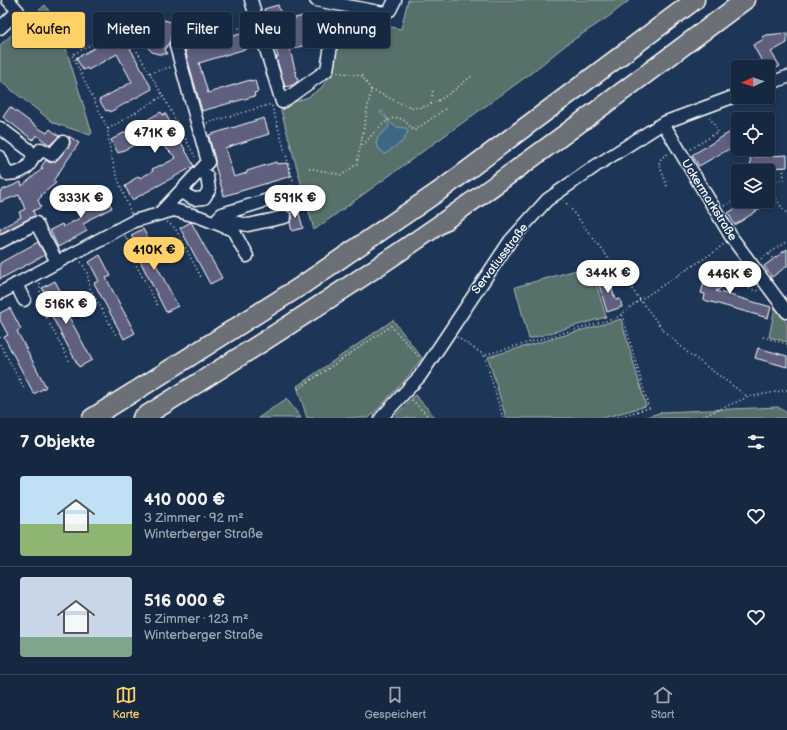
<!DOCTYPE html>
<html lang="de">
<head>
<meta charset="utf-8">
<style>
  body { margin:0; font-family:"Balsamiq Sans",sans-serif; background:#23344c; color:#f1f3f6; height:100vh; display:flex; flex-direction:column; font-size:15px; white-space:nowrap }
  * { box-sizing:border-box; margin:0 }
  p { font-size:13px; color:#9ea6b1 }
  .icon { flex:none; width:22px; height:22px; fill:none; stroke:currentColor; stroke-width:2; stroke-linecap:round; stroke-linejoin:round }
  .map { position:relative; height:418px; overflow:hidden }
  .side { display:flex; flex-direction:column; background:#162841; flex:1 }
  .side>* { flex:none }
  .banner { position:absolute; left:12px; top:12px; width:400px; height:36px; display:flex; gap:8px }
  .needle { width:26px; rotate:267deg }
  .buttons { position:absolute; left:731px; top:60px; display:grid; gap:8px }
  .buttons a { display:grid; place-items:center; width:44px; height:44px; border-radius:4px; background:#162841; box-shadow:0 2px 6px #0003,0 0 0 1px #35445a; font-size:20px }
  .price { position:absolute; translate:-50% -34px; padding:0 9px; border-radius:14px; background:#fff; color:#222; font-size:13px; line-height:26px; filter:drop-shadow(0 1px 2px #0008) }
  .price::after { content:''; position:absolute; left:50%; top:24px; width:12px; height:9px; margin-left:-6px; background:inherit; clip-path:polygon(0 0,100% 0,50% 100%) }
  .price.on { background:#ffd166; color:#111 }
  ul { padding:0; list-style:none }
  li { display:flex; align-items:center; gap:12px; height:100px; padding:0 20px }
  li+li { border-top:1px solid #35445a }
  li span { display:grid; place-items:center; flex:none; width:112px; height:80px; border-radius:4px; color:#555 }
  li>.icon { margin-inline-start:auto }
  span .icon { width:48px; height:48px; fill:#fffc; stroke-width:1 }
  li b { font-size:17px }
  h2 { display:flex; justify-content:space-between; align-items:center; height:48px; padding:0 20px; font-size:17px }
  .chip { padding:0 14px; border-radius:4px; background:#162841; box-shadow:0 2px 6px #0003,0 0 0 1px #35445a; font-size:14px; line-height:36px }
  .chip.on { background:#ffd166; color:#111 }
  .menu { display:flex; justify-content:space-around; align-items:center; height:56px; border-top:1px solid #35445a; background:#162841; font-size:11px; color:#9ea6b1 }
  .menu a { display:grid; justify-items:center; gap:2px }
  .menu .on { color:#ffd166 }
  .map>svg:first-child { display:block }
  .green { fill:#596f6a; stroke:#acb7b4 }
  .water { fill:#3d6784; stroke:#8ba4b5 }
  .building { fill:#5e5e7f; stroke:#fff }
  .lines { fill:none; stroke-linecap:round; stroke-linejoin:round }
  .minor-casing { stroke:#fff; stroke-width:15 }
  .highway-casing { stroke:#fff; stroke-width:21 }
  .path { stroke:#fff; stroke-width:1.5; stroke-dasharray:1 3; stroke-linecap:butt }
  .minor { stroke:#1d3557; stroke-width:12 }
  .highway { stroke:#6b6f75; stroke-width:18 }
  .labels { text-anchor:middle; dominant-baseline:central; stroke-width:3; stroke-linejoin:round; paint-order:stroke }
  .street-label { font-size:12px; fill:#fff; stroke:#1d3557 }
</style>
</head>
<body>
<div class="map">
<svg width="787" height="418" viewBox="0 0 787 418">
  <rect width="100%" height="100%" fill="#1d3557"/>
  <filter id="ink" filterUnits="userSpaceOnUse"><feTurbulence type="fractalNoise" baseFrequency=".025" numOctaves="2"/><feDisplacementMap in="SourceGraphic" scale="8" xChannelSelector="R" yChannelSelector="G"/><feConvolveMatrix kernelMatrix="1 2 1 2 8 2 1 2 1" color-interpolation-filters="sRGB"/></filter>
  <g filter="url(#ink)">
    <path class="green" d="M408,0H630L608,17L567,44L530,74L314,230L280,107L308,97L321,88L333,71L326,14L401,29Z
      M45,5L60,29L92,133L90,135L54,123L0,81V45Z
      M591,266L606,317L529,339L515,287Z
      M775,307L787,323V342L769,337Z
      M621,319L646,406L603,418H506L488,357Z
      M393,320L422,358L405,380L369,418H307L297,386Z
      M415,395L436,418H395V416Z
      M286,398L301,418H258L286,399Z
      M778,407L787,413V418H643L662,412Z"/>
    <path class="water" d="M381,111C386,113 388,122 394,126C398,128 403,127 407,129L408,132L402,142L385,154L379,149L376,143L378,137L389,127L387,119L380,113Z"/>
    <path class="building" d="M278,5L283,21L311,14L314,24L318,23L323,39L290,50L298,81L293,85L285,87L276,57H278L271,34L273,33L269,18L267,19L264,9Z
      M156,20H164L171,22L181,32L179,33L180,35L171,36L170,41L165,49L167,54H158L152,52L148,48L144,38L141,39L143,32L147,26Z
      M247,32L252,47L199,63L208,93L250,80V81L255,80L258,92L254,93L255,96L202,111L185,50Z
      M122,33L152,89L110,112L109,110L106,111L99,100L132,82L117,54L88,70L87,68L83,70L76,58Z
      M787,33V43L771,52L780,66L768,73V67H765L753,45L764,39L762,37L766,35Z
      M10,107L40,129L47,133L50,129L59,136L50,145L36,135L33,140L3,117Z
      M161,112L163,115L165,113L194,166L132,200L125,186L132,182L131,181L139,176L140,178L153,171L152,169L161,165V166L176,158L163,145L160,131L152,136L142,126L148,138L118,153L111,140Z
      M264,118L269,134L225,148L234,177L247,173V171L276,162L277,164L287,163L291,176L224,196L215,165V160L209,137H210L209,135Z
      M732,131L738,144L699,166L692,155Z
      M69,136L79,143L53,181L56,183L41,195L42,196L38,200L41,207L33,211L35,216L0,234V229L21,217L19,212L25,209L19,195L0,202V191L21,182L22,186L43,168L41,167L46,160L50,163L57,160L70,144Z
      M787,155V167L751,169L750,157Z
      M103,191L112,208L88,220L89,221L83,224L87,231L58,247L50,230L62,224L63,227L80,218L74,207Z
      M747,201H772L735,225L728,213Z
      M295,206L296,210H298L303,228L292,231L290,223L292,219V215L286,209Z
      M191,222L222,278L210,284L180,228Z
      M143,229L153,248L149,251L178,306L166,312L138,257L142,254L131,235Z
      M38,242L45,255L0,279V263Z
      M787,249V266L772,277L764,266Z
      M100,255L111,276L106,278L135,333L124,339L94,283L99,281L89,262Z
      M728,265L735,273L727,279L730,282L716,291L771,307L768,318L704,300L705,294L701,293L705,279L707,280Z
      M608,275L614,296H615L616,300L620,299L622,307L607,312L597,278Z
      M55,281L66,302L62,304L92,360L79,367L49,311L53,308L42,288Z
      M10,308L21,329L17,331L46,387L34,394L4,337L8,335L0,320V313Z
      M758,348L787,356V367L755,358Z"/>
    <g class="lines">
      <defs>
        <path id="minor" d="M251,0L282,102L327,70L332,39
          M316,0L384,13L390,10L395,0
          M0,28L18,11L8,0
          M768,84L787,77
          M663,123L732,238L787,312
          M0,128L28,149L33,155C31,168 20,174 7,174L0,157
          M33,155H37L41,149L52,155L63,142
          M180,192L194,199L204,198L209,190L207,176
          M159,214L208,162L176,46
          M218,218L222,214L291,193
          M223,220L248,225L285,217
          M0,242L36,223L57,262
          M16,284L24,300
          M0,293L134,221L174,210L200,217L233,230L247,256
          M381,418L420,376L510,241L547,200L594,167L663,123L738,95"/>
        <path id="highway" d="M92,418L153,380L301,286L445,187L695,0
          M142,418C250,351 357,283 460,210C556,142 650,71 745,0"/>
      </defs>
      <use href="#minor" class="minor-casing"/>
      <use href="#highway" class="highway-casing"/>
      <path class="path" d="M185,44L249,25
        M150,73L171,67
        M371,90C385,95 398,103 411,107C432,112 458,86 473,75
        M747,99L756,97
        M431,104L433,90
        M272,106L294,183
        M207,123L272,104
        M108,129L163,96
        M360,148C371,139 388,108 405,121C408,124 411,128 414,131L445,109
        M691,149L718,132L709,116
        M783,167L784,179
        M309,168L342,175L357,164L371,90L362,76L337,72
        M761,168V171
        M768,181L787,180
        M768,185L784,211L787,213
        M667,186L659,164L661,158L669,153
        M564,200L664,331L687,352L748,397
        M734,200L738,207
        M724,206L738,198
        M131,213C121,187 108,157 108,129L72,55L123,27L163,96L195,157
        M167,222L175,228L201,277
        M125,236L131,245L134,261L158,306
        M769,254L773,259
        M761,259L787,241
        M81,262L87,272L90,288L117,337
        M40,283V306L70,362
        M731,284L746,274
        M727,288L731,284L758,291
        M0,337V338
        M457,337L484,355
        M763,337L787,344
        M0,344L24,388
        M298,389L391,326L420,358
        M412,400L430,418
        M503,418L484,355L616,318L640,300L714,252L724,244
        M614,418L649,408L622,314
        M699,418L748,397L787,390"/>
      <use href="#minor" class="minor"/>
      <use href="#highway" class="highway"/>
    </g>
  </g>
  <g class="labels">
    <g class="street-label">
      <text transform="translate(709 200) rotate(58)">Uckermarkstraße</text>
      <text transform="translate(500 259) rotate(-53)">Servatiusstraße</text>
    </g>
  </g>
</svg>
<div class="buttons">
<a><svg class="needle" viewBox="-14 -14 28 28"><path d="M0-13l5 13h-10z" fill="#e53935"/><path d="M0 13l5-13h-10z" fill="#9ea6b1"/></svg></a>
<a><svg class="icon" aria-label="locate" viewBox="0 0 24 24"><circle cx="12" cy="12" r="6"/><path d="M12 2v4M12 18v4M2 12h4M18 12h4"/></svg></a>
<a><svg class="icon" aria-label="layers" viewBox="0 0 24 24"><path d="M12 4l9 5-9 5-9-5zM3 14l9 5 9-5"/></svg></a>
</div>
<b class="price" style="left:155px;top:154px">471K €</b>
<b class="price" style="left:81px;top:219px">333K €</b>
<b class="price" style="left:295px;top:219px">591K €</b>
<b class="price on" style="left:154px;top:271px">410K €</b>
<b class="price" style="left:608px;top:294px">344K €</b>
<b class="price" style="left:730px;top:295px">446K €</b>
<b class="price" style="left:66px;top:325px">516K €</b>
<div class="banner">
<a class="chip on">Kaufen</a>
<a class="chip">Mieten</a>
<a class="chip">Filter</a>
<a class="chip">Neu</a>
<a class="chip">Wohnung</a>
</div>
</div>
<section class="side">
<h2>7 Objekte<svg class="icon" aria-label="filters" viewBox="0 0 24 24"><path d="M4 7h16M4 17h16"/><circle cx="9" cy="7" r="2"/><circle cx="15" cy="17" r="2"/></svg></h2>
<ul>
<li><span style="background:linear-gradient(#bfe0f5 60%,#8fb573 0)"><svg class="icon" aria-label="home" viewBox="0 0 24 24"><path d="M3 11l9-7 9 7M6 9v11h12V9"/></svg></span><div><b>410 000 €</b><p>3 Zimmer · 92 m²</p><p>Winterberger Straße</p></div><svg class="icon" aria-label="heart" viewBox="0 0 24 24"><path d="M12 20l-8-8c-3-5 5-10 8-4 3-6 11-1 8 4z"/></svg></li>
<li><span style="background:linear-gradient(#c9d6e8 75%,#7fa58c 0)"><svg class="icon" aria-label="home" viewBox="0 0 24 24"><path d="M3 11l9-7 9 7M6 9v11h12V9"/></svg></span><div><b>516 000 €</b><p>5 Zimmer · 123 m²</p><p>Winterberger Straße</p></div><svg class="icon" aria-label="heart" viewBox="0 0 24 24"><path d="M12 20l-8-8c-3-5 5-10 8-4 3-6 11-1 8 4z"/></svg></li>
</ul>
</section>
<nav class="menu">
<a class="on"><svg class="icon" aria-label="map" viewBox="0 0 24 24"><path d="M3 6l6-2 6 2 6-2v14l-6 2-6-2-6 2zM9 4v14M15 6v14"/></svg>Karte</a>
<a><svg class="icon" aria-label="saved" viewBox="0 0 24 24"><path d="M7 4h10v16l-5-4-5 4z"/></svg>Gespeichert</a>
<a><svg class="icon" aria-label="home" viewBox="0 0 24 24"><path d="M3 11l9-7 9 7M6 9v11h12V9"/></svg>Start</a>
</nav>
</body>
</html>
